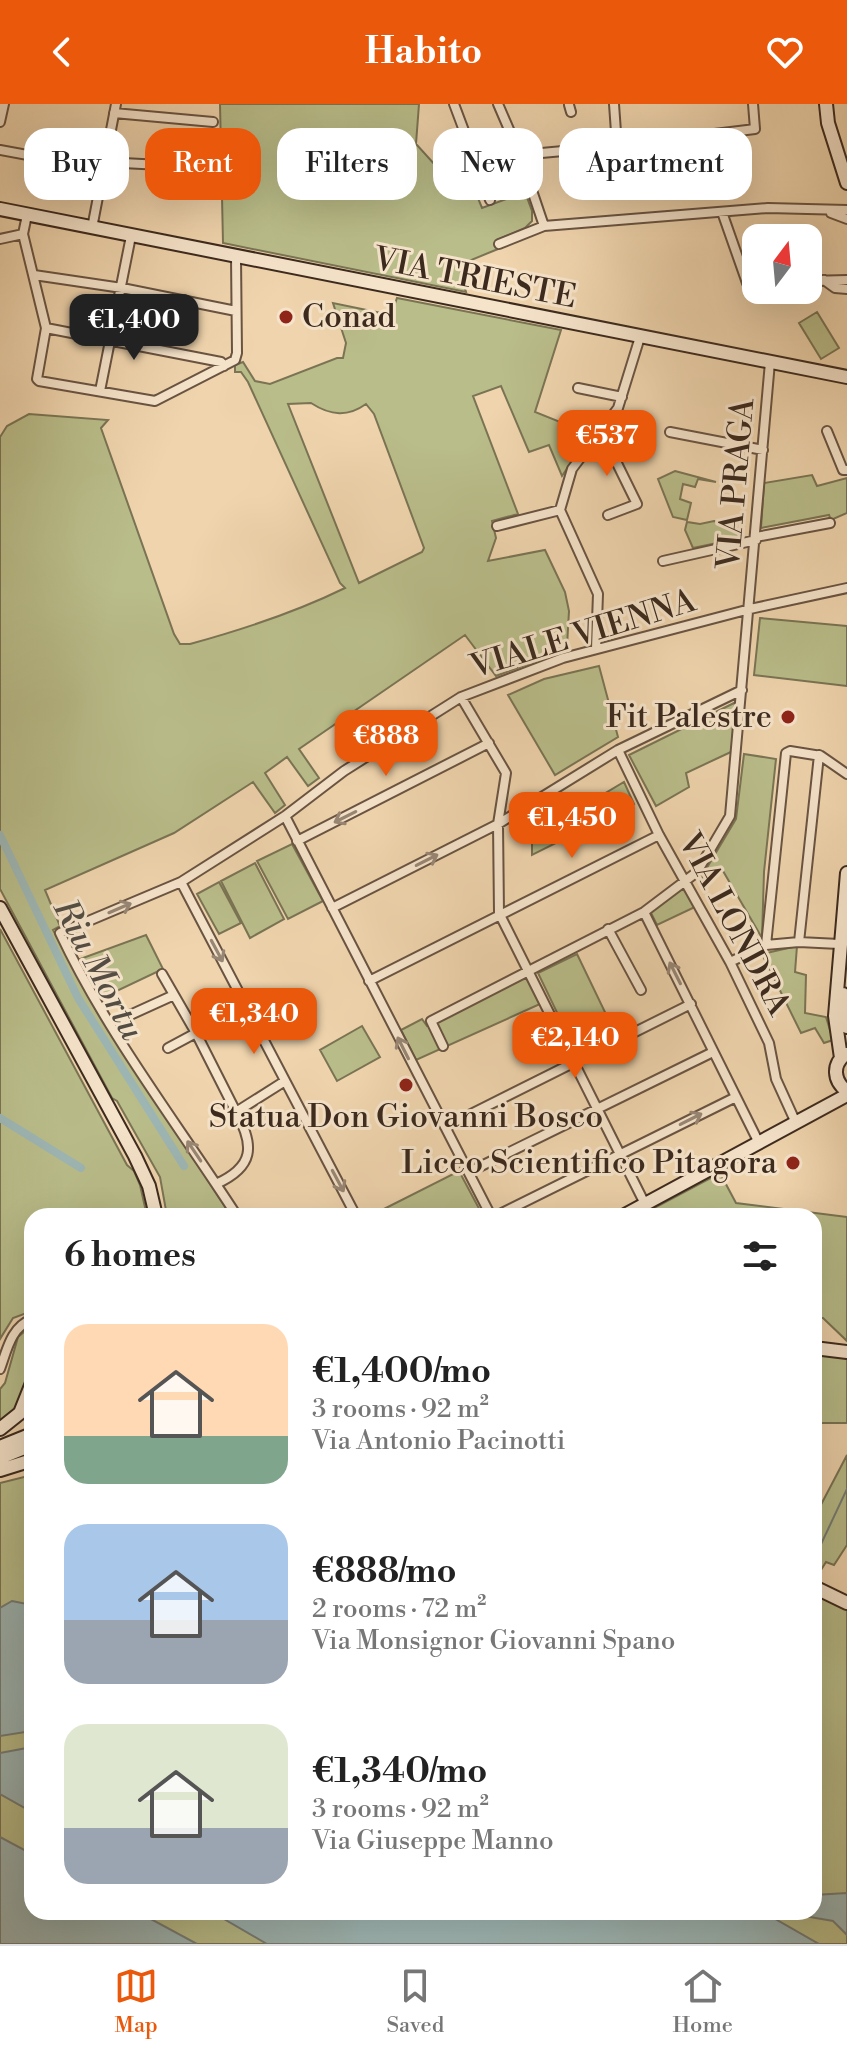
<!DOCTYPE html>
<html lang="en">
<head>
<meta charset="utf-8">
<style>
  body { margin:0; font-family:"Libre Bodoni",serif; background:#f6f6f6; color:#222; height:100vh; display:flex; flex-direction:column; font-size:30px; white-space:nowrap }
  * { box-sizing:border-box; margin:0 }
  p { font-size:26px; color:#767676 }
  .icon { flex:none; width:44px; height:44px; fill:none; stroke:currentColor; stroke-width:2; stroke-linecap:round; stroke-linejoin:round }
  .map { position:relative; flex:1; overflow:hidden }
  .details { position:absolute; left:24px; top:1104px; width:798px; height:712px; display:flex; flex-direction:column; background:#fff; border-radius:24px; box-shadow:0 8px 32px #0002 }
  .details>* { flex:none }
  .banner { position:absolute; left:24px; top:24px; width:800px; height:72px; display:flex; gap:16px }
  .needle { width:52px; rotate:16deg }
  .tools { position:absolute; left:742px; top:120px; display:grid; gap:16px }
  .tools a { display:grid; place-items:center; width:80px; height:80px; border-radius:16px; background:#fff; box-shadow:0 8px 32px #0002; font-size:40px }
  .price { position:absolute; translate:-50% -68px; padding:0 18px; border-radius:16px; background:#ea580c; color:#fff; font-size:26px; line-height:52px; filter:drop-shadow(0 2px 4px #0008) }
  .price::after { content:''; position:absolute; left:50%; top:48px; width:24px; height:18px; margin-left:-12px; background:inherit; clip-path:polygon(0 0,100% 0,50% 100%) }
  .price.selected { background:#222; color:#fff }
  ul { padding:0; list-style:none }
  li { display:flex; align-items:center; gap:24px; height:200px; padding:0 40px }
  li span { display:grid; place-items:center; flex:none; width:224px; height:160px; border-radius:24px; color:#555 }
  li>.icon { margin-inline-start:auto }
  span .icon { width:96px; height:96px; fill:#fffc; stroke-width:1 }
  li b { font-size:34px }
  h2 { display:flex; justify-content:space-between; align-items:center; height:96px; padding:0 40px; font-size:34px }
  .chip { padding:0 28px; border-radius:24px; background:#fff; box-shadow:0 8px 32px #0002; font-size:28px; line-height:72px }
  .chip.selected { background:#ea580c; color:#fff }
  header { display:flex; justify-content:space-between; align-items:center; height:104px; padding:0 40px; background:#ea580c; color:#fff; font-size:36px; font-weight:700 }
  .menu { display:flex; justify-content:space-around; align-items:center; height:112px; border-top:2px solid #e0e0e0; background:#fff; font-size:22px; color:#767676 }
  .menu a { display:grid; justify-items:center; gap:4px }
  .menu .selected { color:#ea580c }
  .map>svg:first-child { display:block }
  .green { fill:#b9bd8a; stroke:#7a7454; stroke-width:2; fill-rule:evenodd }
  .water { fill:#9db6b4; stroke:#767e78; stroke-width:2 }
  .lines { fill:none; stroke-linecap:round; stroke-linejoin:round }
  .stream { stroke:#767e78; stroke-width:2 }
  .canal { stroke:#9db6b4; stroke-width:8 }
  .street-casing { stroke:#695442; stroke-width:12 }
  .secondary-casing { stroke:#3c2a1e; stroke-width:16 }
  .street { stroke:#f5e3ca; stroke-width:8 }
  .secondary { stroke:#f5e3ca; stroke-width:12 }
  .oneway { stroke:#988674 }
  .poi-dot { fill:#8f2418; stroke:#f5e3ca; stroke-width:3 }
  .labels { text-anchor:middle; dominant-baseline:central; stroke-width:6; stroke-linejoin:round; paint-order:stroke }
  .street-label { font-size:32px; fill:#3c2a1e; stroke:#f5e3ca }
  .poi-label { font-size:32px; fill:#3c2a1e; stroke:#f5e3ca; text-anchor:end }
  .water-label { font-size:34px; font-style:italic; fill:#544d44; stroke:#f5e3ca }
</style>
</head>
<body>
<header><svg class="icon" aria-label="back" viewBox="0 0 24 24"><path d="M15 5l-7 7 7 7"/></svg>Habito<svg class="icon" aria-label="heart" viewBox="0 0 24 24"><path d="M12 20l-8-8c-3-5 5-10 8-4 3-6 11-1 8 4z"/></svg></header>
<div class="map">
<svg width="847" height="1840" viewBox="0 0 847 1840">
  <rect width="100%" height="100%" fill="#efd4ad"/>
  <filter id="stains"><feTurbulence type="fractalNoise" baseFrequency=".0025" numOctaves="4"/><feColorMatrix values="0 0 0 0 .2 0 0 0 0 .09 0 0 0 0 .02 0 0 0 .5 -.17"/></filter>
  <radialGradient id="worn" r=".72"><stop offset=".6" stop-color="#630" stop-opacity="0"/><stop offset="1" stop-color="#630" stop-opacity=".3"/></radialGradient>
  <path class="green" d="M220,0H419L416,40L436,62L468,49L477,73L471,77L482,104L525,88L532,107V117L525,124L497,136L498,145L459,161L466,188L223,139Z
    M397,194L561,226L535,308L590,330L562,372L549,341L529,348L501,282L473,292L518,410L492,417L496,434L488,457L545,446L565,488L569,507L567,542L559,545L560,548L496,572L465,531L299,645L319,674L308,682L287,653L265,669L285,701L275,709L253,678L174,729L45,786L60,822L53,826L96,906L231,1112H167L160,1073L117,997L112,994L0,785V333L7,322L29,310L108,316L101,324L174,530L180,540H190C245,525 294,509 345,484L340,479L248,278L241,268H235V261L243,258L255,277L270,280L337,254H343L346,239L333,199L391,211ZM311,299C331,312 348,313 366,300L374,310L424,444L422,448L359,479L288,300Z
    M817,208L839,244L821,255L799,219Z
    M675,367L716,378L698,375L695,383L683,380L680,395L691,399L687,416L673,413L658,375Z
    M812,371L817,382L847,374V409L831,416L829,411L761,424L764,379Z
    M714,417L742,426L741,434L693,444L685,426L687,418L700,420Z
    M760,514L847,522V582L754,571Z
    M599,562L618,633L555,671L508,591L544,575Z
    M736,598L733,647L686,669L689,683L656,702L629,651Z
    M744,650L776,655L764,768L762,834L723,767L703,775L702,772L736,715Z
    M624,678L634,700L532,751V708L540,703L552,721Z
    M292,740L323,797L288,815L257,757Z
    M255,759L284,815L250,834L221,777Z
    M219,778L241,819L219,830L197,790Z
    M686,782L697,802L657,821L650,807Z
    M0,825L127,1061L134,1067L140,1081L147,1112H32V1207L13,1214L0,1235Z
    M146,831L163,865L102,894L80,855Z
    M797,842L795,868L806,871L805,909L826,913L833,936L824,939L815,924L801,929L762,850Z
    M577,850L616,931L577,950L538,869Z
    M526,873L540,900L416,956L401,926L422,915L427,922Z
    M362,922L380,953L337,977L320,946Z
    M459,1067L483,1112H370Z
    M720,1069L736,1099L847,1113V1237L823,1214H814V1112H639Z
    M32,1221C32,1264 35,1290 0,1319V1285L5,1279L18,1233Z
    M815,1249L847,1254V1319H814Z
    M847,1351V1441L834,1461L826,1458L821,1466L814,1462V1414Z
    M32,1371V1808H814V1490L847,1506V1840H0V1379Z"/>
  <path class="water" d="M12,1497L32,1501V1627L0,1632V1504Z
    M32,1643V1708L0,1690V1649Z
    M0,1733L32,1750V1808H138L197,1840H0Z
    M847,1789V1831L833,1817L804,1812L805,1808H814V1791Z
    M212,1808H763L819,1840H267Z"/>
  <g class="lines">
    <path class="stream" d="M814,1455L847,1385"/>
    <path class="canal" d="M0,731L78,894L184,1062
      M0,1014L81,1064"/>
    <defs>
      <path id="street" d="M454,0L490,96
        M498,0L520,51L544,122
        M614,0L617,42
        M569,1L571,8
        M114,9L213,18
        M0,18L4,0
        M0,46L103,65
        M520,51L617,42L755,25L753,0
        M104,58L218,64
        M722,108L747,179H756
        M831,109L847,115
        M27,111L23,130L46,224L37,275L39,277L155,297L235,256L237,249L236,153
        M92,124L116,0
        M0,135L23,130
        M499,140L544,122L768,104L847,106
        M34,171L122,184L236,207
        M824,176L835,184L847,185
        M808,177L847,176
        M46,224L221,258L224,262
        M578,284L622,293
        M100,287L131,132
        M827,327L843,366H847
        M670,328L763,346
        M595,334L608,341L637,400L608,411
        M497,422L560,406
        M756,433L830,419
        M663,457L756,436
        M596,545L598,490L560,406L572,365L618,304L640,233
        M461,593L506,669L498,720L499,809L645,1100
        M618,646L659,731L730,858L769,939L776,975L796,1019
        M285,712L491,1112
        M297,737L489,639
        M181,778L356,1112
        M332,804L498,720L618,646L742,586
        M644,808L759,1039
        M608,825L641,886
        M799,838L819,651
        M766,841L786,649L790,647L821,652L847,670
        M730,858L766,841L799,838L839,840
        M162,870L196,929L236,1008L285,977
        M369,877L659,731
        M117,917L174,891
        M443,942L431,917L644,808L697,768L730,712L770,258
        M168,944L196,929
        M445,1023L691,900
        M469,1068L713,948
        M216,1080C254,1063 255,1042 236,1008
        M237,1112C177,1019 107,929 60,829L181,778L285,712L344,667L461,593L563,554L750,505L847,484
        M496,1112L736,993
        M0,1265C7,1246 11,1223 32,1215"/>
      <path id="secondary" d="M826,0L828,19L847,79
        M0,105L847,273
        M0,804L135,1052L149,1082L156,1112
        M843,890L847,923
        M846,950C832,960 833,977 847,987
        M841,954L835,912L847,769
        M623,1112L847,991
        M814,1244L847,1248
        M0,1325L20,1309L32,1279
        M0,1343L32,1330
        M0,1354L32,1341
        M0,1366L32,1356
        M814,1483L847,1499"/>
    </defs>
    <use href="#street" class="street-casing"/>
    <use href="#secondary" class="secondary-casing"/>
    <use href="#street" class="street"/>
    <use href="#secondary" class="secondary"/>
  </g>
  <defs><path id="oneway-shaft" d="M-6 0H5M1.5-3L5.5 0L1.5 3" fill="none" stroke-width="1.6" stroke-linecap="round" stroke-linejoin="round" transform="scale(2)"/></defs>
  <g class="oneway">
    <use href="#oneway-shaft" transform="translate(345 713) rotate(153)"/>
    <use href="#oneway-shaft" transform="translate(427 756) rotate(-27)"/>
    <use href="#oneway-shaft" transform="translate(120 804) rotate(-23)"/>
    <use href="#oneway-shaft" transform="translate(217 847) rotate(62)"/>
    <use href="#oneway-shaft" transform="translate(675 869) rotate(-117)"/>
    <use href="#oneway-shaft" transform="translate(403 944) rotate(-117)"/>
    <use href="#oneway-shaft" transform="translate(691 1015) rotate(-27)"/>
    <use href="#oneway-shaft" transform="translate(194 1047) rotate(-124)"/>
    <use href="#oneway-shaft" transform="translate(338 1077) rotate(62)"/>
  </g>
  <g class="poi-dot">
    <circle cx="286" cy="213" r="8"/>
    <circle cx="788" cy="613" r="8"/>
    <circle cx="406" cy="981" r="8"/>
    <circle cx="793" cy="1059" r="8"/>
  </g>
  <g class="labels">
    <g class="street-label">
      <text transform="translate(475 174) rotate(11)">VIA TRIESTE</text>
      <text transform="translate(736 380) rotate(-85)">VIA PRAGA</text>
      <text transform="translate(583 530) rotate(-17)">VIALE VIENNA</text>
      <text transform="translate(734 820) rotate(62)">VIA LONDRA</text>
    </g>
    <g class="poi-label">
      <text x="302" y="213" text-anchor="start">Conad</text>
      <text x="772" y="613">Fit Palestre</text>
      <text x="406" y="1013" text-anchor="middle">Statua Don Giovanni Bosco</text>
      <text x="777" y="1059">Liceo Scientifico Pitagora</text>
    </g>
    <g class="water-label">
      <text transform="translate(98 866) rotate(62)">Riu Mortu</text>
    </g>
  </g>
  <rect width="100%" height="100%" filter="url(#stains)"/>
  <rect width="100%" height="100%" fill="url(#worn)"/>
</svg>
<div class="tools">
<a><svg class="needle" viewBox="-14 -14 28 28"><path d="M0-13l5 13h-10z" fill="#e53935"/><path d="M0 13l5-13h-10z" fill="#767676"/></svg></a>
</div>
<b class="price selected" style="left:134px;top:258px">€1,400</b>
<b class="price" style="left:607px;top:374px">€537</b>
<b class="price" style="left:386px;top:674px">€888</b>
<b class="price" style="left:572px;top:756px">€1,450</b>
<b class="price" style="left:254px;top:952px">€1,340</b>
<b class="price" style="left:575px;top:976px">€2,140</b>
<div class="banner">
<a class="chip">Buy</a>
<a class="chip selected">Rent</a>
<a class="chip">Filters</a>
<a class="chip">New</a>
<a class="chip">Apartment</a>
</div>
<section class="details">
<h2>6 homes<svg class="icon" aria-label="filters" viewBox="0 0 24 24"><path d="M4 7h16M4 17h16"/><circle cx="9" cy="7" r="2"/><circle cx="15" cy="17" r="2"/></svg></h2>
<ul>
<li><span style="background:linear-gradient(#ffd9b3 70%,#7fa58c 0)"><svg class="icon" aria-label="home" viewBox="0 0 24 24"><path d="M3 11l9-7 9 7M6 9v11h12V9"/></svg></span><div><b>€1,400/mo</b><p>3 rooms · 92 m²</p><p>Via Antonio Pacinotti</p></div></li>
<li><span style="background:linear-gradient(#a9c7e8 60%,#9aa5b1 0)"><svg class="icon" aria-label="home" viewBox="0 0 24 24"><path d="M3 11l9-7 9 7M6 9v11h12V9"/></svg></span><div><b>€888/mo</b><p>2 rooms · 72 m²</p><p>Via Monsignor Giovanni Spano</p></div></li>
<li><span style="background:linear-gradient(#dfe7d0 65%,#9aa5b1 0)"><svg class="icon" aria-label="home" viewBox="0 0 24 24"><path d="M3 11l9-7 9 7M6 9v11h12V9"/></svg></span><div><b>€1,340/mo</b><p>3 rooms · 92 m²</p><p>Via Giuseppe Manno</p></div></li>
</ul>
</section>
</div>
<nav class="menu">
<a class="selected"><svg class="icon" aria-label="map" viewBox="0 0 24 24"><path d="M3 6l6-2 6 2 6-2v14l-6 2-6-2-6 2zM9 4v14M15 6v14"/></svg>Map</a>
<a><svg class="icon" aria-label="saved" viewBox="0 0 24 24"><path d="M7 4h10v16l-5-4-5 4z"/></svg>Saved</a>
<a><svg class="icon" aria-label="home" viewBox="0 0 24 24"><path d="M3 11l9-7 9 7M6 9v11h12V9"/></svg>Home</a>
</nav>
</body>
</html>
